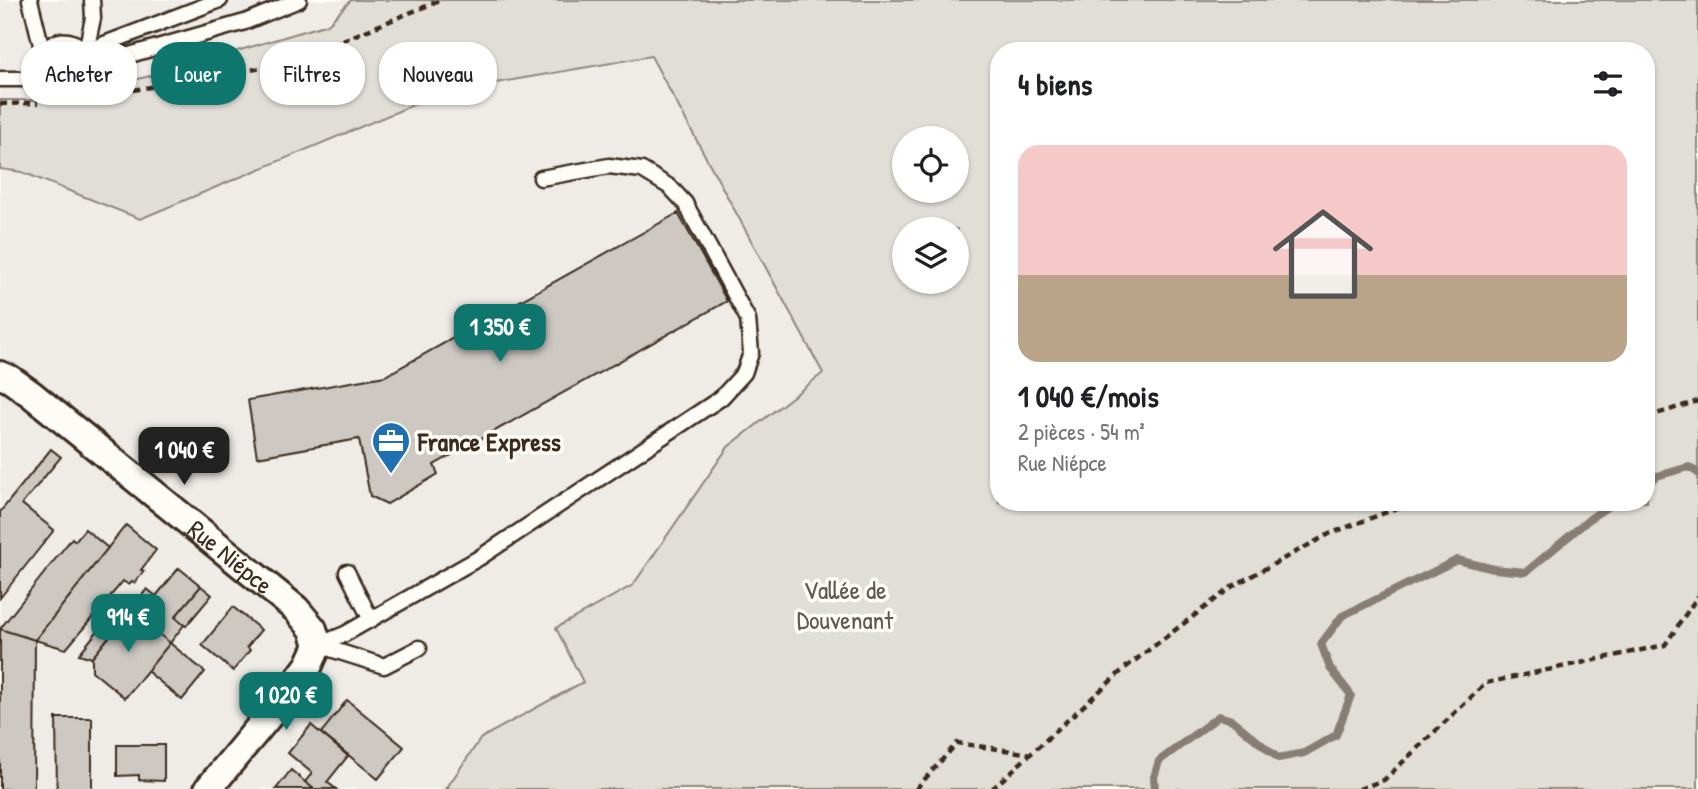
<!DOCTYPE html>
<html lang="fr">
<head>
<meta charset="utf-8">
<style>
  body { margin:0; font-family:"Patrick Hand",sans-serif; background:#f6f6f6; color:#202124; height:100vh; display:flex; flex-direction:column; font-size:26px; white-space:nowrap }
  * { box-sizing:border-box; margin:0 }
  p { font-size:23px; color:#757577 }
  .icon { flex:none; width:38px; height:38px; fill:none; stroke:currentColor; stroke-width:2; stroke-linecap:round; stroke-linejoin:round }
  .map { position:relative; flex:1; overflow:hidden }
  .drawer { position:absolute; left:990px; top:42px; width:665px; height:469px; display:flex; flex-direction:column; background:#fff; border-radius:28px; box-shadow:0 2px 5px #0004 }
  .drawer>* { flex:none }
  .hud { position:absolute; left:21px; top:42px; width:665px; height:63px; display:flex; gap:14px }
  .controls { position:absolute; left:892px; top:126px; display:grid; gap:14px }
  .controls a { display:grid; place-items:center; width:77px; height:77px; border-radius:50%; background:#fff; box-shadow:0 2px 5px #0004; font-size:35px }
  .price { position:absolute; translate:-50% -60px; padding:0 16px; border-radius:14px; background:#0f766e; color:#fff; font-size:23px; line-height:46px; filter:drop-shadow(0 2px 4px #0008) }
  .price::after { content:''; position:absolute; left:50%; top:42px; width:21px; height:16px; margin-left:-10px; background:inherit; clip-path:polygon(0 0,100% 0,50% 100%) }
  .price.current { background:#222; color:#fff }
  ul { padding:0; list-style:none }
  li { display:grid; align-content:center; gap:14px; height:371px; padding:0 28px }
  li+li { border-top:2px solid #e0e0e0 }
  li span { display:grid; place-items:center; height:217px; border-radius:21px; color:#555 }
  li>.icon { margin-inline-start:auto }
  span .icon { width:126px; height:126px; fill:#fffc; stroke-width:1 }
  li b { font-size:30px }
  h2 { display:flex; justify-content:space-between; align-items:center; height:84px; padding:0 28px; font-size:30px }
  .tag { padding:0 24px; border-radius:28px; background:#fff; box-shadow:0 2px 5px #0004; font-size:24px; line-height:63px }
  .tag.current { background:#0f766e; color:#fff }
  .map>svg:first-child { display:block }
  .built { fill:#efece7 }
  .green { fill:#e1ded7; stroke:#8e847a; stroke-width:2; fill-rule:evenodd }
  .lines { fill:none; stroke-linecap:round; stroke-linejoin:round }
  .stream { stroke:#887d74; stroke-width:8 }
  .building { fill:#cdc8c2; stroke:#3b2a1e; stroke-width:2 }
  .lane-casing { stroke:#3b2a1e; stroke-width:19 }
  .street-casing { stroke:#3b2a1e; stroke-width:32 }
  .path { stroke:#3b2a1e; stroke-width:4.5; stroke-dasharray:7 5; stroke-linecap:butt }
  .lane { stroke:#fdfcf7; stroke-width:14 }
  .street { stroke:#fdfcf7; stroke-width:26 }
  .labels { text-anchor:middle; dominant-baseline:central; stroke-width:7; stroke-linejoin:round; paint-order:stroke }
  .poi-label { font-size:26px; font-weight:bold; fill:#3b2a1e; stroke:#fdfcf7; text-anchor:start }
  .street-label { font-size:26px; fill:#3b2a1e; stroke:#fdfcf7 }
  .park-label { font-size:26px; fill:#64574c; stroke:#fdfcf7 }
</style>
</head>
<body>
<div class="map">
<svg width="1698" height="789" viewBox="0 0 1698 789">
  <rect width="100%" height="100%" fill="#fdfcf7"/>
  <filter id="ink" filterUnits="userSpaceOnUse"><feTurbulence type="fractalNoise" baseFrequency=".0143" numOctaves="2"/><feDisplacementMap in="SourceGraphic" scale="14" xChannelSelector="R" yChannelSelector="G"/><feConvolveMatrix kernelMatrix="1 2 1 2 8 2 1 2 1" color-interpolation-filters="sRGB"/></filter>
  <g filter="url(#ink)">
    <path class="built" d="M0,0H351L328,24L166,72L54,100H0Z
      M651,56L823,373L728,447L633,585L557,628L583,681L481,738L446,789H0V169L22,172L140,219L444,92Z"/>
    <path class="green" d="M351,0H1698V789H446L481,738L583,682L556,628L633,585L728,447L823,373L651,56L444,92L140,219L22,172L0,169V100H54L166,72L328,24ZM999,51H1647V502H999ZM905,138H957V191H905ZM905,229H957V282H905Z"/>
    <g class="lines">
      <path class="stream" d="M1647,483L1657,476L1689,467L1698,473
        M1155,789L1154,777L1159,761L1219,716L1232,720L1278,758L1304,753L1336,735L1351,695L1330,668L1321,644L1342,616L1457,560L1494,569L1526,572L1592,517L1615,502"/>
    </g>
    <path class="building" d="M678,213L727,301L434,465L438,474L387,504L370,496L359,439L257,457L248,400L385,376Z
      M51,449L61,457L22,504L54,530L0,598V512Z
      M126,525L156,550L141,570L144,571L134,583L132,582L129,585L123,581L66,649L35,640Z
      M85,529L108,548L35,640L0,629L72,538L75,541Z
      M179,568L201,586L175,617L184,625L170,643L130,610L147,589L156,596Z
      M201,586L212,595L186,626L175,617Z
      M120,603L130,611L92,658L79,654Z
      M233,607L261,630L247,647L250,650L233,671L202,645Z
      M130,610L170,643L125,698L92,671V658Z
      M0,629L35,640L34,789H0Z
      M170,643L205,672L182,700L147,671Z
      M347,700L404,747L378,779L321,733Z
      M56,718H92V789H57Z
      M311,725L348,756L327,782L336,789H314L305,782L312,773L288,753Z
      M117,745H164V781L139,780V775L117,776Z
      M291,770L305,782L314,789H276Z"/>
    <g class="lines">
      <defs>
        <path id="lane" d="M30,0L43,53
          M86,51C43,12 19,95 67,92C89,90 95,68 86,51L93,18L92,0
          M86,51L220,0
          M91,66L245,22L299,0
          M0,79H42
          M347,572L371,620
          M318,645L345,634L479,558L721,398L744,373L751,353L748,319L685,203L670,187L642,170L609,166L541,178
          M318,645L384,666L419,648"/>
        <g id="street">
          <path id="s1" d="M0,375L10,379L31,394L296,609L313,629L318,645L309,665L292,688L208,789"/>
        </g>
      </defs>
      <use href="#lane" class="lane-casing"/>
      <use href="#street" class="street-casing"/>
      <path class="path" d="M98,96L285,64L441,0
        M0,104L38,103
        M1647,417L1698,401
        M916,789L957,743L1031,754
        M992,789L1125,668L1233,586L1329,534L1413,502
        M1359,789L1384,780L1486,683L1665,645L1698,596"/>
      <use href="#lane" class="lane"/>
      <use href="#street" class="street"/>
    </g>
  </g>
  <defs>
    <symbol id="office-pin" viewBox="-11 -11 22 30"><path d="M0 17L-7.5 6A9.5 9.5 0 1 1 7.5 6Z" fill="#1f6fb2" stroke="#fdfcf7"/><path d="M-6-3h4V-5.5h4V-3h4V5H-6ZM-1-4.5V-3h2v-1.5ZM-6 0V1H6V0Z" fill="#fff"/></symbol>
  </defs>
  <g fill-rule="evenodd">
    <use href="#office-pin" x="369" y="419" width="44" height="60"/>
  </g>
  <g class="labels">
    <g class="poi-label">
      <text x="418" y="441">France Express</text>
    </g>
    <g class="street-label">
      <text stroke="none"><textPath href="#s1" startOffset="294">Rue Niépce</textPath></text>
    </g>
    <g class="park-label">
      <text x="845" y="589">Vallée de<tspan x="845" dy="30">Douvenant</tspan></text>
    </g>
  </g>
</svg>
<div class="controls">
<a><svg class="icon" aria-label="locate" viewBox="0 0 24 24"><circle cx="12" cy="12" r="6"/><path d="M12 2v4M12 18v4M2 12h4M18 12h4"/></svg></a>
<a><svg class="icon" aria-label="layers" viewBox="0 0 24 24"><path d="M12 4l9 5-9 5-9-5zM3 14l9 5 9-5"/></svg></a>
</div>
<b class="price" style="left:500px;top:364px">1 350 €</b>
<b class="price current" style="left:184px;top:487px">1 040 €</b>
<b class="price" style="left:128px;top:654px">914 €</b>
<b class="price" style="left:286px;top:732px">1 020 €</b>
<div class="hud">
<a class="tag">Acheter</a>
<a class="tag current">Louer</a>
<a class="tag">Filtres</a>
<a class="tag">Nouveau</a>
</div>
<section class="drawer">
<h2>4 biens<svg class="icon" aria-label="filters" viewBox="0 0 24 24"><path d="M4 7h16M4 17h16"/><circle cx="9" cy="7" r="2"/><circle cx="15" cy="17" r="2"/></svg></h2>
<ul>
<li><span style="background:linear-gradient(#f6c9c9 60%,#b9a48a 0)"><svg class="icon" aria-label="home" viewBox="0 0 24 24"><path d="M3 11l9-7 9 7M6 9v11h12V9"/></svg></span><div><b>1 040 €/mois</b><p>2 pièces · 54 m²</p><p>Rue Niépce</p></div></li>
</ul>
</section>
</div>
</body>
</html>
